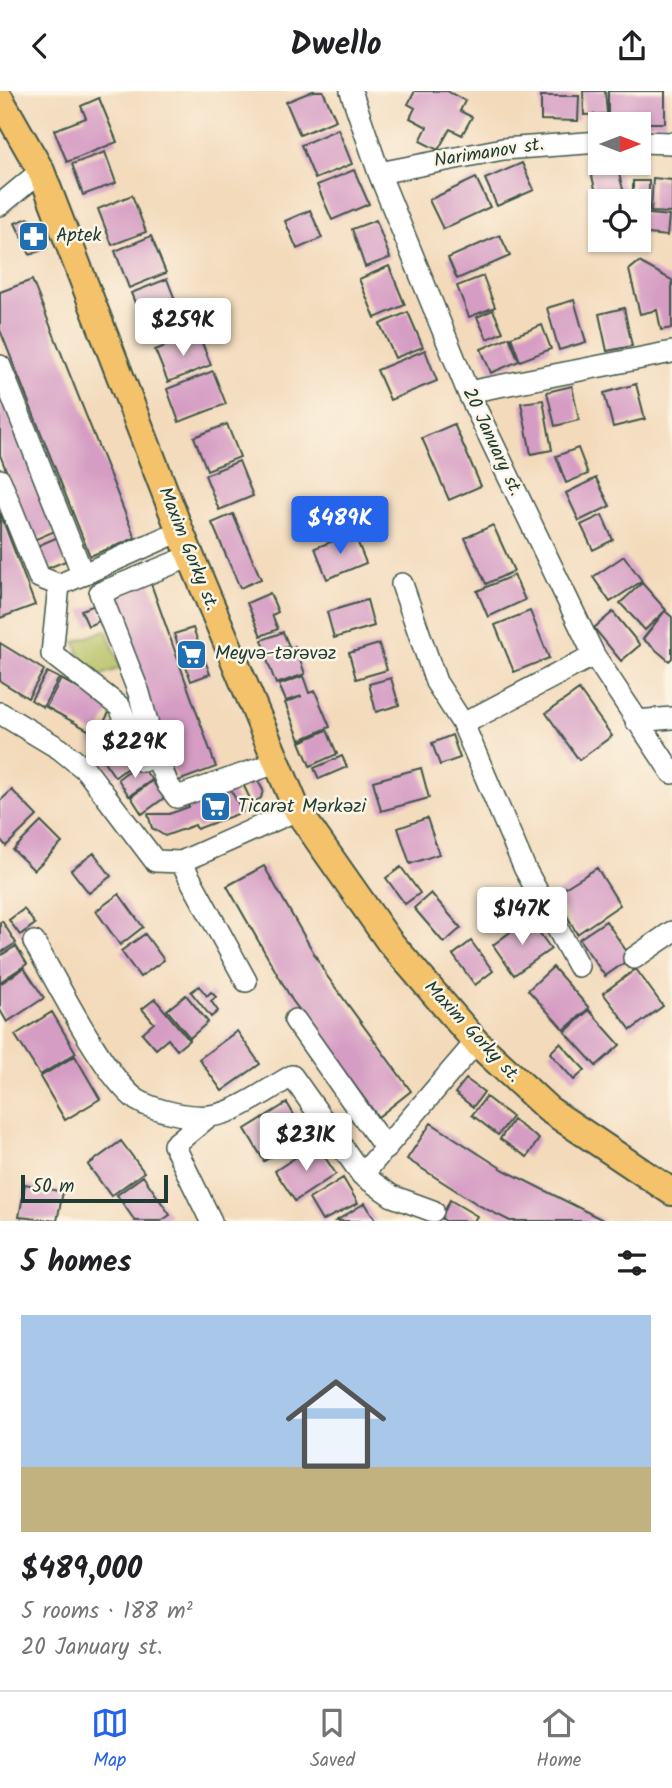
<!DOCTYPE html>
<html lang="en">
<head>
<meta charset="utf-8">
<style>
  body { margin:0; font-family:Kalam,sans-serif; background:#f2f2f2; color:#202124; height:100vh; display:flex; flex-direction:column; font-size:26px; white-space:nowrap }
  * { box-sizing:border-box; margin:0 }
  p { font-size:23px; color:#757577 }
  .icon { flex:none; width:38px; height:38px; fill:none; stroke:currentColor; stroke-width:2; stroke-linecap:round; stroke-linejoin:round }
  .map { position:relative; height:1130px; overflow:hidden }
  .side { display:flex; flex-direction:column; background:#fff; flex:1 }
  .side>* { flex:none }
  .needle { width:46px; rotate:90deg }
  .controls { position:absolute; left:588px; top:21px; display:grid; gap:14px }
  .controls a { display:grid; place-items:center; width:63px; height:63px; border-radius:0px; background:#fff; box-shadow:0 2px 5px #0004; font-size:35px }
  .scale { position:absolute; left:21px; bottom:18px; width:147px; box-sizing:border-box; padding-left:7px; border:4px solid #1f3d34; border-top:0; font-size:19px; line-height:24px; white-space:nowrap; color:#1f3d34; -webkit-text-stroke:5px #fcf5e5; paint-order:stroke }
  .price { position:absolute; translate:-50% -60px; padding:0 16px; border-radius:7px; background:#fff; color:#222; font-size:23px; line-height:46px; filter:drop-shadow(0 2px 4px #0008) }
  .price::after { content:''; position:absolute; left:50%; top:42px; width:21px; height:16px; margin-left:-10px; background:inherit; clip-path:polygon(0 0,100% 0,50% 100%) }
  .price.active { background:#2563eb; color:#fff }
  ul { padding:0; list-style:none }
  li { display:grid; align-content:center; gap:14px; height:371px; padding:0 21px }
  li+li { border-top:2px solid #e0e0e0 }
  li span { display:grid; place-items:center; height:217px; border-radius:0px; color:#555 }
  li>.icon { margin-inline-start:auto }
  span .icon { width:126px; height:126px; fill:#fffc; stroke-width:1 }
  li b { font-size:30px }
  h2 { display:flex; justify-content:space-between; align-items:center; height:84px; padding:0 21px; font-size:30px }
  header { display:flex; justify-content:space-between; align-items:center; height:91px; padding:0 21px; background:#fff; font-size:32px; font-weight:700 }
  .tab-bar { display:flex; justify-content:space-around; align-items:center; height:98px; border-top:2px solid #e0e0e0; background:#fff; font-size:19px; color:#757577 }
  .tab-bar a { display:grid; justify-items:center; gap:4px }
  .tab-bar .active { color:#2563eb }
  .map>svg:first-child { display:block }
  .green { fill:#b3bf61; stroke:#697e4a; stroke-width:2 }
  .building { fill:#d69dc4 }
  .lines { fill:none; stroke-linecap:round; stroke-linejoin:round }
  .minor-casing { stroke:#3f5548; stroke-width:24 }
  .major-casing { stroke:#3f5548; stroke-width:30 }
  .minor { stroke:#fff; stroke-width:21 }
  .major { stroke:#f4c26a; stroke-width:26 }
  .labels { text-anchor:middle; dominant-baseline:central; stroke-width:5; stroke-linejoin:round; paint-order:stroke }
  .street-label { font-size:19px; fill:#1f3d34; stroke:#fcf5e5 }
  .poi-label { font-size:19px; fill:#1f3d34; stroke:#fcf5e5; text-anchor:start }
</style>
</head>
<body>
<header><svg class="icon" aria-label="back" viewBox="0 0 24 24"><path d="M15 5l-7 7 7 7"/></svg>Dwello<svg class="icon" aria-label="share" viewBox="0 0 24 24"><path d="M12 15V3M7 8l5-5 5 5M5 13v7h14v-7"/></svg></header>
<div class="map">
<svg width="672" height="1130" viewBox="0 0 672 1130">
  <rect width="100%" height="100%" fill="#fcf5e5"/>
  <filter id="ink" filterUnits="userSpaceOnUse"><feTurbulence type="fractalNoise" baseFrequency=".0143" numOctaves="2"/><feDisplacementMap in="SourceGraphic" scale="14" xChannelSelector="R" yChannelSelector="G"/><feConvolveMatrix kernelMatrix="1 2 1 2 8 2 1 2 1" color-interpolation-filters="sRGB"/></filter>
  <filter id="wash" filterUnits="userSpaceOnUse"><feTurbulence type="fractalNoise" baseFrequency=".00686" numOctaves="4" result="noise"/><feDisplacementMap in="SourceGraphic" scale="28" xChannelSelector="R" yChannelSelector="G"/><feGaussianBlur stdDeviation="1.57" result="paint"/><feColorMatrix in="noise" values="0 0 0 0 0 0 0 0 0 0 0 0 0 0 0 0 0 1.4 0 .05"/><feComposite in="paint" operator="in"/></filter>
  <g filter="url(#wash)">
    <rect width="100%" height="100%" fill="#f3dabb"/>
    <path class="green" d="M106,539L121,577L96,586L85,578L75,551Z"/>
    <g id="blocks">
      <path class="building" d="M313,0H323L336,29L300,44L286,11Z
        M415,0H447L465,10L460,20L472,26L462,44L450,38L438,59L420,50L427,36L410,27L415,17L408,13Z
        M583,0H605L607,23L584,24Z
        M608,0H665V32H608Z
        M541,5H579L578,30L541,29Z
        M99,7L117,51L67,71L54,39L86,27L81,15Z
        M338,38L352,73L315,88L301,54Z
        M105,61L116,92L83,104L72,73Z
        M522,72L534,99L497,115L485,88Z
        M617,75L626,110H598L591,81Z
        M354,79L369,113L332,129L317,94Z
        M476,87L490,116L443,138L429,109Z
        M653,87L672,89V122L651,121Z
        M633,90H649V120H639V110H633Z
        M132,104L146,141L112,154L98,118Z
        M310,119L322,147L297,158L285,130Z
        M639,122L669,125L667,145L639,142Z
        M28,127L37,132L47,157L30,164L15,132Z
        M376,129L390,167L365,176L352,138Z
        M500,144L510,165L457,188L448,167Z
        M151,145L166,182L129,197L115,160Z
        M639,171L672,189V237L661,239L657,219L640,223L629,179Z
        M389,175L405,214L375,227L359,188Z
        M483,185L495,216L469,226L457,195Z
        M167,188L183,230L148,244L131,202Z
        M32,189L135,447L90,465L0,239V201Z
        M574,209L586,251L559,259L547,217Z
        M624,217L632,255L607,260L599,223Z
        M493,219L503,241L487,248L477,226Z
        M408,221L423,256L395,267L380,233Z
        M542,234L551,258L520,270L511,246Z
        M198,242L211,274L168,291L155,259Z
        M509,246L519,270L491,282L481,258Z
        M425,259L437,290L390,309L377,279Z
        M213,280L226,313L179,331L167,298Z
        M636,293L645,328L613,336L604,302Z
        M572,295L579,329L555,335L547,301Z
        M0,303L55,440L34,449L0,364Z
        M543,309L552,359L531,363L521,312Z
        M227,333L240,366L207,379L194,346Z
        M454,333L481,395L449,409L422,347Z
        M578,357L588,383L566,392L556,365Z
        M239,370L253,405L219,419L205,384Z
        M596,387L610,415L579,430L566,402Z
        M0,422L35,514L0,527Z
        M233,423L261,488L240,497L212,432Z
        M602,424L613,449L593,459L581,434Z
        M493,434L514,480L486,493L465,447Z
        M354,442L366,472L327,488L315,457Z
        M58,446L68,469L46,478L37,455Z
        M624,465L642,490L610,511L593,486Z
        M514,484L525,509L488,526L477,500Z
        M150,490L216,676L178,690L112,504Z
        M642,492L666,519L645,539L620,512Z
        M270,502L278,521L272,524L278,538L261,545L247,512Z
        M367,509L374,535L334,547L327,521Z
        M98,513L104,528L88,535L81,519Z
        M530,520L549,567L514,581L495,534Z
        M665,520L672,526V567L669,570L643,548Z
        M613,521L640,554L621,570L594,537Z
        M193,537L210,583L191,590L174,543Z
        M283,541L289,555L267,563L262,549Z
        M0,552L44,579L28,607L0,590Z
        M379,553L387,579L356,588L349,562Z
        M295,555L305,583L276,593L266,566Z
        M47,581L59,587L43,616L31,609Z
        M303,585L309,602L315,600L330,636L300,649L285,612L302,605L286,610L279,594Z
        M391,587L399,614L376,621L369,593Z
        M61,588L112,616L97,644L46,616Z
        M579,599L612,645L579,669L546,622Z
        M112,634L124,651L102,667L90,650Z
        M327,639L337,663L310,675L300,651Z
        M452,644L460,667L440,674L432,652Z
        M125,653L137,670L115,686L103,669Z
        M342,665L347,676L319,688L314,677Z
        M139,672L152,689L129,705L118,688Z
        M421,677L429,707L381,720L373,690Z
        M252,688L258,690L263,699L261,707L252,712L243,693Z
        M152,690L164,707L142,723L131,706Z
        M229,696L243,721L197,738L195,734L165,745L152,737L148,723H169L189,716L187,711Z
        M12,699L37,725L6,755L0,748V710Z
        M427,727L439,763L410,773L398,737Z
        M41,731L62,752L34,779L13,759Z
        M94,762L111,785L89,802L71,779Z
        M264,775L327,885L411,1000L378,1026L292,909L227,795Z
        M401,776L420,802L405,813L386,787Z
        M597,777L620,814L577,843L555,803Z
        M431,802L461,837L444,852L414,817Z
        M119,803L143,836L120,854L96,820Z
        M24,818L35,833L20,844L9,829Z
        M529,827L551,858L514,884L493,854Z
        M2,830L16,852L0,862V831Z
        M606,830L631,867L605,885L579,848Z
        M145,843L164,869L140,886L121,860Z
        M471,850L493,880L475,894L453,864Z
        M16,855L27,873L0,891V865Z
        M553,876L589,917L564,939L528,899Z
        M24,877L44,907L7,931L0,919V893Z
        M636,878L663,915L631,939L603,902Z
        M199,895L207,905L211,901L216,906L211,910L218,920L211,926L191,901Z
        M186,904L208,931L190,947L167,919Z
        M155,908L189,949L177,959L168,948L156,958L142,942L154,932L142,918Z
        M589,919L620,954L596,975L565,941Z
        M52,921L76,962L40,984L15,944Z
        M237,940L260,973L222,1000L199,968Z
        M560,952L585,979L574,989L550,962Z
        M75,965L100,1008L65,1029L40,986Z
        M466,988L484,1001L473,1016L455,1002Z
        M486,1006L512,1026L498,1044L472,1024Z
        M287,1012L306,1044L264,1070L245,1038Z
        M513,1029L539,1048L527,1066L500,1048Z
        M431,1032L504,1079L605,1130H510L480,1115L407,1068Z
        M121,1050L144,1081L111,1105L88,1074Z
        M316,1053L336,1083L295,1110L275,1080Z
        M143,1085L170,1124L161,1130H135L117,1104Z
        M343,1087L358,1112L322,1130L309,1108Z
        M25,1093L63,1101L57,1130L19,1126Z
        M450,1109L477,1125L474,1130H446L441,1127Z
        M365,1112L376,1130H336Z"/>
    </g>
  </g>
  <g filter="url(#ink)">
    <use href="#blocks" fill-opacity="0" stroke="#3f5548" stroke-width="2"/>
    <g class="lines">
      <defs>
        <path id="minor" d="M351,0L379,82L468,301L594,564L672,682
          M639,51L672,52
          M379,82L503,58L600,51
          M0,114L41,80
          M0,275L83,484
          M468,301L672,261
          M0,389L39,486L59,494
          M180,440L59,494L52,563L120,616L137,660L153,652L139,602L100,502L191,465
          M402,493L436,591L463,633L525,778L578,875
          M0,622L60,658L86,679L155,770L181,771L297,719
          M636,630L672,627
          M463,633L594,564
          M142,670L156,665L168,694L177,706L276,672
          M181,771L246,890
          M34,851C56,889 105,987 137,1009C155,1020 189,1027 210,1025C238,1022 268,998 292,985L362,1084L476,951
          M634,867L672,841
          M295,929L386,1058
          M209,1025L174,1054L211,1130
          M362,1084L392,1105L433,1120"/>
        <path id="major" d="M0,8L41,80L180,440L297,719L389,850L476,951L548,1018L672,1101"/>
      </defs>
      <use href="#minor" class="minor-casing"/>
      <use href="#major" class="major-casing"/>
      <use href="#minor" class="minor"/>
      <use href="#major" class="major"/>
    </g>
  </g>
  <defs>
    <symbol id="pharmacy-square" viewBox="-11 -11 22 22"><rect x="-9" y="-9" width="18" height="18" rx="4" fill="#1f6fb2" stroke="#fcf5e5"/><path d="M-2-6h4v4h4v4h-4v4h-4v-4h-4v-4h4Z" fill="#fff"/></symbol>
    <symbol id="supermarket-square" viewBox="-11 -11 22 22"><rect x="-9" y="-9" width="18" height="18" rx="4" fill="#1f6fb2" stroke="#fcf5e5"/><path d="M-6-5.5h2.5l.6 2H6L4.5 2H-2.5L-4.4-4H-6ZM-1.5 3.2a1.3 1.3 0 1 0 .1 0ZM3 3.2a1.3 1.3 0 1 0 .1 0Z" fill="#fff"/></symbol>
  </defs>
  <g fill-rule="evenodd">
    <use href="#pharmacy-square" x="16" y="128" width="35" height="35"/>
    <use href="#supermarket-square" x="174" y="546" width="35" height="35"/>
    <use href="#supermarket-square" x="198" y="698" width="35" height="35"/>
  </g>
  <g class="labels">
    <g class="street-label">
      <text transform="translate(489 62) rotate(-9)">Narimanov st.</text>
      <text transform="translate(492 351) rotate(65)">20 January st.</text>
      <text transform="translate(188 458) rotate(68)">Maxim Gorky st.</text>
      <text transform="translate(472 941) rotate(47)">Maxim Gorky st.</text>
    </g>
    <g class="poi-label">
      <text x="56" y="145">Aptek</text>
      <text x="215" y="563">Meyvə-tərəvəz</text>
      <text x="238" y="716">Ticarət Mərkəzi</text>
    </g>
  </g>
</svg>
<div class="controls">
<a><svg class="needle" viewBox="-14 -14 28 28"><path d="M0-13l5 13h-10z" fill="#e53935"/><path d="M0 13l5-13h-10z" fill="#757577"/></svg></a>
<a><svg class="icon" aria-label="locate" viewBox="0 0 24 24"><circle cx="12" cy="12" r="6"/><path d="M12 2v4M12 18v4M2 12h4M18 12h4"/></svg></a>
</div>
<div class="scale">50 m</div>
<b class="price" style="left:183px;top:267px">$259K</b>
<b class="price active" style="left:340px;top:465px">$489K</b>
<b class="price" style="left:135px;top:689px">$229K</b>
<b class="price" style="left:522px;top:856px">$147K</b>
<b class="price" style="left:306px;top:1082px">$231K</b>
</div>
<section class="side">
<h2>5 homes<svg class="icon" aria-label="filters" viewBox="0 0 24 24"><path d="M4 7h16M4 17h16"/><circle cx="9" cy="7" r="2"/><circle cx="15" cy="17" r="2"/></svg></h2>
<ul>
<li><span style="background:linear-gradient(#a9c7e8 70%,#c2b280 0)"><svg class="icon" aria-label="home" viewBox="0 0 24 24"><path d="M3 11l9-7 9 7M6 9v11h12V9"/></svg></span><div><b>$489,000</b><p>5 rooms · 188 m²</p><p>20 January st.</p></div></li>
</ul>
</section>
<nav class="tab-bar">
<a class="active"><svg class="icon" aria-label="map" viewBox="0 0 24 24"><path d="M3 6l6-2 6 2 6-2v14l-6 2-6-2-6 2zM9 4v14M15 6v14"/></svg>Map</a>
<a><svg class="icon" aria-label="saved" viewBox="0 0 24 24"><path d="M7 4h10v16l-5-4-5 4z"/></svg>Saved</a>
<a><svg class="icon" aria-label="home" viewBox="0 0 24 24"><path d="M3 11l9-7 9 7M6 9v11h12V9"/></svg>Home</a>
</nav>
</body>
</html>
